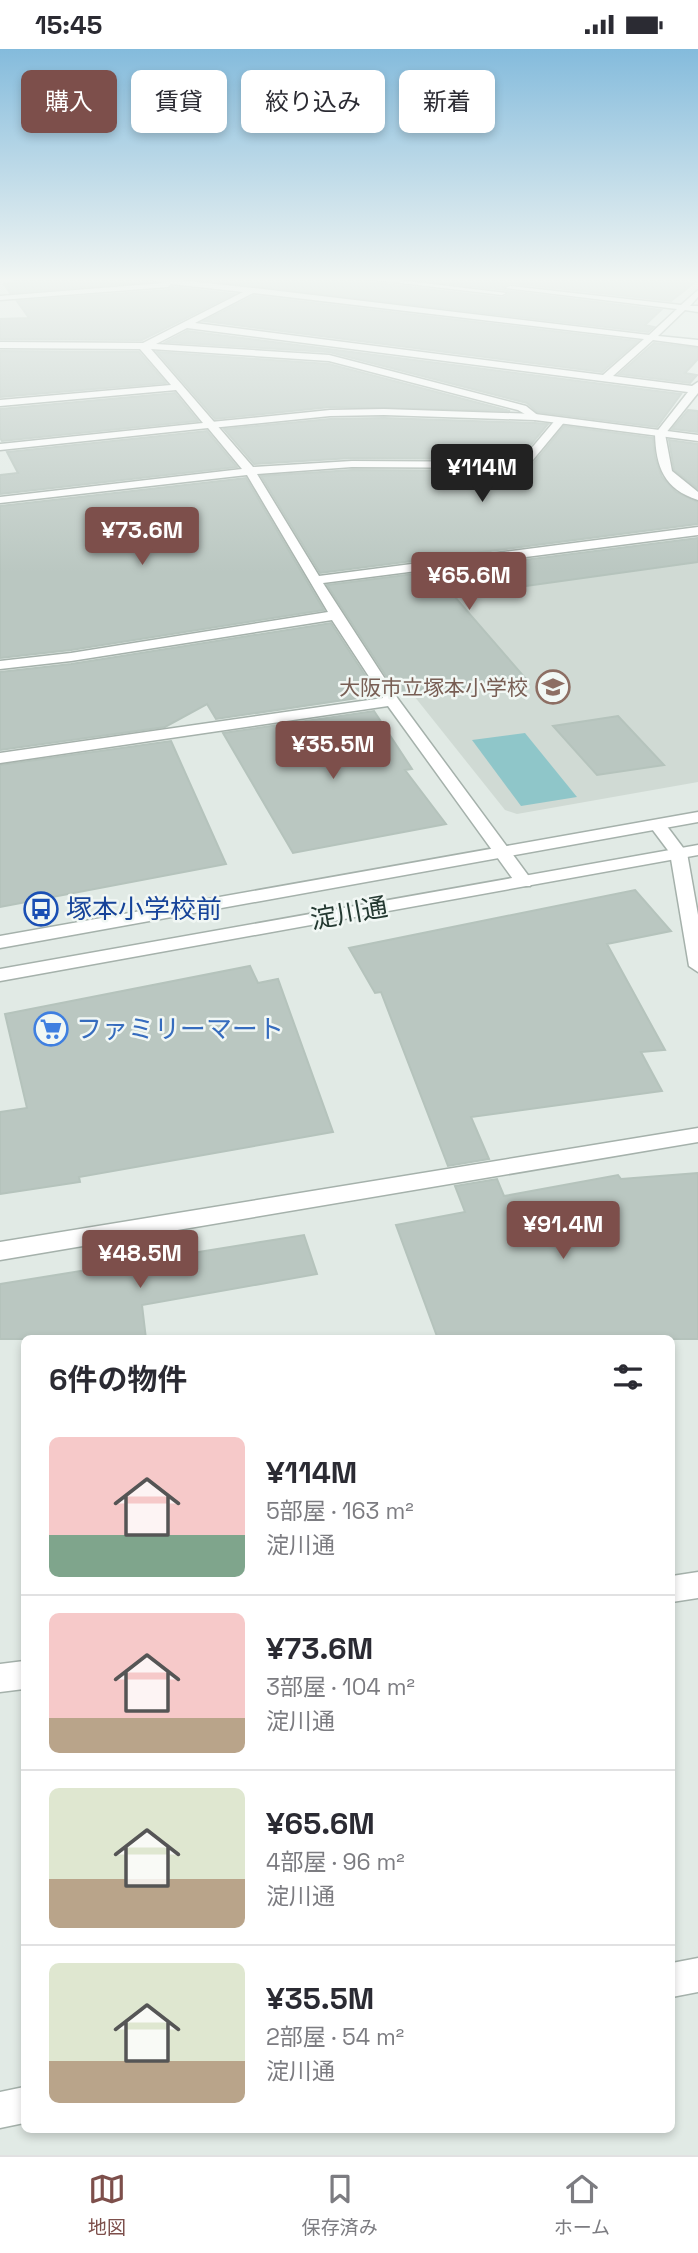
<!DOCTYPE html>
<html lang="ja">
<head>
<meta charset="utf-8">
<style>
  body { margin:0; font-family:"Space Grotesk","Noto Sans JP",sans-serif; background:#f2f2f3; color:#2b2b33; height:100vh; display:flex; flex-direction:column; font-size:26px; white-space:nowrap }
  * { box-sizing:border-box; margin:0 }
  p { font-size:23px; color:#7c7c81 }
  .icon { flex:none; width:38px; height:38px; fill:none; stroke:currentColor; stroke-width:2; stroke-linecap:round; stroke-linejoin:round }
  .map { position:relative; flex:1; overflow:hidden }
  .sheet { position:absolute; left:21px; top:1286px; width:654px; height:798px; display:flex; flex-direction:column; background:#fff; border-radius:10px; box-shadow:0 4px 10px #0003 }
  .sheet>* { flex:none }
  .hud { position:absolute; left:21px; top:21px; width:656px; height:63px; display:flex; gap:14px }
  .price { position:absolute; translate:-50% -60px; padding:0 16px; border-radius:7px; background:#7d4f4b; color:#fff; font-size:23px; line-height:46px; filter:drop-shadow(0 2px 4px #0008) }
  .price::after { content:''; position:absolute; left:50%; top:42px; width:21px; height:16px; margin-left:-10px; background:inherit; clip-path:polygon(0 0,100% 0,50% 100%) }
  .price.on { background:#222; color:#fff }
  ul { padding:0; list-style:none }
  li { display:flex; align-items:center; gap:21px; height:175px; padding:0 28px }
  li+li { border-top:2px solid #e1e1e2 }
  li span { display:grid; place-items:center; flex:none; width:196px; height:140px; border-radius:10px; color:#555 }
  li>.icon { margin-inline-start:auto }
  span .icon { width:84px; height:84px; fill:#fffc; stroke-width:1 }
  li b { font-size:30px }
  h2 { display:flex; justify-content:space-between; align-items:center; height:84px; padding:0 28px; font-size:30px }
  .pill { padding:0 24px; border-radius:10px; background:#fff; box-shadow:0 4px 10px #0003; font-size:24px; line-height:63px }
  .pill.on { background:#7d4f4b; color:#fff }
  .status { display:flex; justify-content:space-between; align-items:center; height:49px; padding:0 35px; background:#fff; direction:ltr }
  .status svg { height:19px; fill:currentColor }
  .dock { display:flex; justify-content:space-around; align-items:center; height:98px; border-top:2px solid #e1e1e2; background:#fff; font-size:19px; color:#7c7c81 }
  .dock a { display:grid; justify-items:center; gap:4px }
  .dock .on { color:#7d4f4b }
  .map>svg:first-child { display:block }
  .built { fill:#d0dad4 }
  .water { fill:#8fc6c9 }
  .building { fill:#bac7c1; stroke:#b5c3bc; stroke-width:2 }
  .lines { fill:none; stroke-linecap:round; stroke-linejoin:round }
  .minor-casing { stroke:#a5b1ab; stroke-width:3 }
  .tertiary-casing { stroke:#a5b1ab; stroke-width:3 }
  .minor { fill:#fff; fill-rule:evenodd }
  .tertiary { fill:#fff; fill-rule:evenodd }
  .labels { text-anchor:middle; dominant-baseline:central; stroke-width:5; stroke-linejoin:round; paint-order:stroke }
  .far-education-label { font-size:21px; fill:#785e54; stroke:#f1f7f4; text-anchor:end }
  .transit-label { font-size:26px; fill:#164399; stroke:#f1f7f4; text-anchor:start }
  .street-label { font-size:26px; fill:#243931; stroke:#f1f7f4 }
  .shop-label { font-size:26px; fill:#366cbe; stroke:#f1f7f4; text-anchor:start }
</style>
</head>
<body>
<div class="status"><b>15:45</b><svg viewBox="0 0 49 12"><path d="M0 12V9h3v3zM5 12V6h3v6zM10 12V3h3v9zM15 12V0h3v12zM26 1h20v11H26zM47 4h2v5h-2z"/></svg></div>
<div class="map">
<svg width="698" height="2106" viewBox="0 0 698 2106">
  <rect width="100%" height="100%" fill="#e1eae5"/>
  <path class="built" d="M698,491V733L517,765L505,761L332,544L343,537Z"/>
  <path class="water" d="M525,684L577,748L521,757L472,691Z"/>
  <path class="building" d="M12,230H145L148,233L10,244L4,235L15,234Z
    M189,230H366L368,233L502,249L509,245L507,242L661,261L645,276L654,278L648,283Z
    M408,230H698V231L671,252L510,234L503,238L505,241Z
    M172,238L234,245L142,291L0,290V270L29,269L17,252L168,241Z
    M253,247L638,292L602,323L204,272Z
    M187,282L681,345L657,378L537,363L527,354L329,303L166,293Z
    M654,294L698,299V310L685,324L697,326L690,334L619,325Z
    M0,302L139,303L166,334L0,348Z
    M157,303L329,315L510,362L330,358L215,370Z
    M175,344L198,372L2,392L0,389V360Z
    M688,361L698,362V383L672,380Z
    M384,369L535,374L548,375L519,410L352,409L254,415L224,380L330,370Z
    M564,377L653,389L655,408L662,428L676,443L698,453V475L320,524L261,427L352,421L524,422L529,420Z
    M207,382L237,418L0,445V426L18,424L7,403Z
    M669,391L698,395V440L674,421Z
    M246,429L324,561L71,601L0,609V457Z
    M698,489V513L454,547L526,630L458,640L454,636L397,644L327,536Z
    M331,574L378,646L216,670L207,655L165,678L0,701V623L71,615Z
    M374,662L412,720L405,721L446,775L293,804L223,684Z
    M618,667L664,716L597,726L553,677Z
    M171,692L226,815L0,858V716Z
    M635,841L671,882L607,895L665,1001L641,1003L662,1042L471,1068L489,1110L448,1117L381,943L375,944L349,899Z
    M250,917L258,934L278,930L333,1083L79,1128L80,1133L0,1145V1063L27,1059L5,965Z
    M698,1124V1290H438L396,1176L465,1163L455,1137L497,1130L504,1147L618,1126L621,1130Z
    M304,1186L317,1225L142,1256L146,1290H0V1235Z"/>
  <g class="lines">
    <defs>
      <path id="minor" d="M148,230H169L253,239L649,286L677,260L506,239L510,237L681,256L698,241V248L690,257H698V263L685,261L658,287L698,291V297L653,291L613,327L692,337L698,333V344L665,385L672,422L698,443V451C664,440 656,418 655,385L688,343L187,279L156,295L329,306L526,357L540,368L535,371L518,361L329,312L151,300L253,418L352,412L520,413L557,369L566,371L527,418L523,419L352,418L257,425L319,527L698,478V486L323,534L398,650L533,833L530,837H518L388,657L0,714V704L383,649L332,571L71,612L0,620V612L71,604L328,563L247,426L0,454V448L242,420L208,379L0,401V395L203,374L176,341L0,357V351L171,336L140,300L0,299V293L143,294L243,243L171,235L168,238L0,251V247L164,234ZM253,244L644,290L603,326L195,274Z
        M368,230H390L506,244L502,246Z
        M657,771L663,772L687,804L698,866V923L689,917L670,804L649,776Z
        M698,1079V1093L0,1211V1193Z
        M698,1523V1549L672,1553V1527Z
        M24,1612V1640L0,1643V1615Z
        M698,1909V1943L672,1948V1914Z
        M24,2038V2074L0,2079V2043Z"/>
      <path id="tertiary" d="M384,360L535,365L698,386V392L535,371L384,366L330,367L211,379L206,376L211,373L330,361Z
        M698,763V773L0,899V887Z
        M698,796V806L0,932V920Z"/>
    </defs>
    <use href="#minor" class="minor-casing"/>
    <use href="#tertiary" class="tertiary-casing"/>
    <use href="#minor" class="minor"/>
    <use href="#tertiary" class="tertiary"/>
  </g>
  <linearGradient id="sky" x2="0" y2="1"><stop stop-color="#84bbdc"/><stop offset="0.44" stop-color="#f2f6f3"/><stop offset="1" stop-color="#f2f6f3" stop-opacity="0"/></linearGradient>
  <rect width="698" height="524" fill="url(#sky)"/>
  <defs>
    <symbol id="school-ring" viewBox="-11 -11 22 22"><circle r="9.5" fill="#f1f7f4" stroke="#8d6e63" stroke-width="1.5"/><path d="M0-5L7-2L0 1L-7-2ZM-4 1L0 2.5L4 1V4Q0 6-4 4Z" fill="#8d6e63"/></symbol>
    <symbol id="bus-ring" viewBox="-11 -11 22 22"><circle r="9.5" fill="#f1f7f4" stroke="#1a4fb4" stroke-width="1.5"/><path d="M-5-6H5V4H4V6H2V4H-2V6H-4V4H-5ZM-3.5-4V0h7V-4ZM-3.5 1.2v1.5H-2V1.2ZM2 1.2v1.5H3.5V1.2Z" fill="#1a4fb4"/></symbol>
    <symbol id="supermarket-ring" viewBox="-11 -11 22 22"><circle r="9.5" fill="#f1f7f4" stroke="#3f7fe0" stroke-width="1.5"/><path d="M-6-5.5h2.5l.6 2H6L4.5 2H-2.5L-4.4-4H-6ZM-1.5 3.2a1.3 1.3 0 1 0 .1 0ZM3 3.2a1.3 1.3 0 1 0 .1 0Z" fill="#3f7fe0"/></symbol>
  </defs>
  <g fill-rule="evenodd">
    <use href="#school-ring" x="534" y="619" width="38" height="38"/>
    <use href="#bus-ring" x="22" y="841" width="38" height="38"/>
    <use href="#supermarket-ring" x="32" y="961" width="38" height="38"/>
  </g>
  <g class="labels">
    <g class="far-education-label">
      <text x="528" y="638">大阪市立塚本小学校</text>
    </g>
    <g class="transit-label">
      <text x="66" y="860">塚本小学校前</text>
    </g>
    <g class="street-label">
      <text transform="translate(349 864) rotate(-10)">淀川通</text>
    </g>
    <g class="shop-label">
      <text x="76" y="980">ファミリーマート</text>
    </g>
  </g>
</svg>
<b class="price on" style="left:482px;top:455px">¥114M</b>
<b class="price" style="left:142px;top:518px">¥73.6M</b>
<b class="price" style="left:469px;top:563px">¥65.6M</b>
<b class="price" style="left:333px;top:732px">¥35.5M</b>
<b class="price" style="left:563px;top:1212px">¥91.4M</b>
<b class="price" style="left:140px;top:1241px">¥48.5M</b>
<div class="hud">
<a class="pill on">購入</a>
<a class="pill">賃貸</a>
<a class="pill">絞り込み</a>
<a class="pill">新着</a>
</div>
<section class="sheet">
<h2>6件の物件<svg class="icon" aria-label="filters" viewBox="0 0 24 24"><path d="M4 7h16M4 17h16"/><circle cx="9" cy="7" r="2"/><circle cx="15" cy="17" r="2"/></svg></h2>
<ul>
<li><span style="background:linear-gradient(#f6c9c9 70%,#7fa58c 0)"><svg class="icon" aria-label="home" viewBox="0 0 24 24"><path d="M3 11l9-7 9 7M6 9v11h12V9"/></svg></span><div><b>¥114M</b><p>5部屋 · 163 m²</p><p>淀川通</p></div></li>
<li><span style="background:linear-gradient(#f6c9c9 75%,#b9a48a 0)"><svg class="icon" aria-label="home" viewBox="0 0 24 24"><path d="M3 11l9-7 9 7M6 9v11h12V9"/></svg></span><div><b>¥73.6M</b><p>3部屋 · 104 m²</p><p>淀川通</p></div></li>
<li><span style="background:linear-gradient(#dfe7d0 65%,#b9a48a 0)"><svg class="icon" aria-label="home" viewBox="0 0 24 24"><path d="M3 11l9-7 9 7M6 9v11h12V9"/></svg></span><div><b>¥65.6M</b><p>4部屋 · 96 m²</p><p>淀川通</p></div></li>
<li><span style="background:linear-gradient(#dfe7d0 70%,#b9a48a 0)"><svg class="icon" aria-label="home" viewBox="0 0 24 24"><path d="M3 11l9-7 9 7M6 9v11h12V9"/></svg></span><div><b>¥35.5M</b><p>2部屋 · 54 m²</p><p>淀川通</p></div></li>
</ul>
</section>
</div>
<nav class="dock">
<a class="on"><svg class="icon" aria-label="map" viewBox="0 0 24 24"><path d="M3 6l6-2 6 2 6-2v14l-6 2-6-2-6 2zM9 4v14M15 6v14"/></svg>地図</a>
<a><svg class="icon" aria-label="saved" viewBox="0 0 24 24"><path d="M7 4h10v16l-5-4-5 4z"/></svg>保存済み</a>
<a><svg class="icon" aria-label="home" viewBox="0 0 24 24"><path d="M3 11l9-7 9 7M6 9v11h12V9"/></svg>ホーム</a>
</nav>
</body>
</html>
